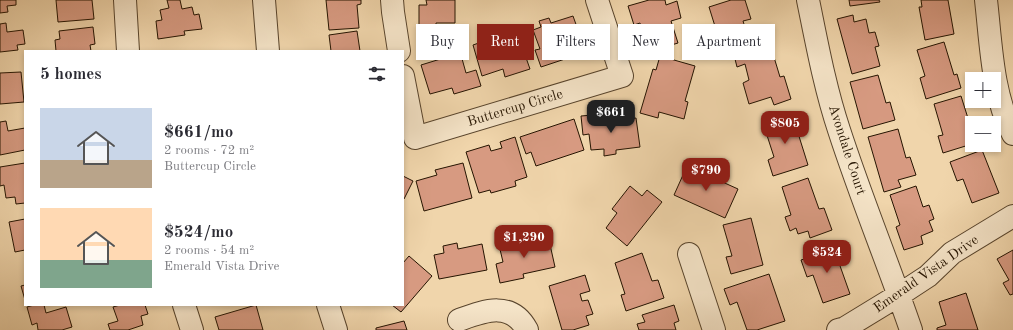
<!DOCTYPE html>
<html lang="en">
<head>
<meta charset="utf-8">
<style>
  body { margin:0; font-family:"Old Standard TT",serif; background:#f2f2f3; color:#2b2b33; height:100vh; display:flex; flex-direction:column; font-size:15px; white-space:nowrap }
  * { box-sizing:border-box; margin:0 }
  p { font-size:13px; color:#7c7c81 }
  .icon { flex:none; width:22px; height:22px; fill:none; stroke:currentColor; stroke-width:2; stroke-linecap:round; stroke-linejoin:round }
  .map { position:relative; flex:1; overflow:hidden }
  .sheet { position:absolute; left:24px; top:50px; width:380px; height:256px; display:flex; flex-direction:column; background:#fff; border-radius:0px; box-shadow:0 2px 6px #0003 }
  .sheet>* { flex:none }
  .banner { position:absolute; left:416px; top:24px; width:380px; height:36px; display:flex; gap:8px }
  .tools { position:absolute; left:965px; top:72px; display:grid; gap:8px }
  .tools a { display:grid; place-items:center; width:36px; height:36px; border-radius:0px; background:#fff; box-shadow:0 2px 6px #0003; font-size:20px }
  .price { position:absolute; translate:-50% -34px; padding:0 9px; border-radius:8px; background:#8f2418; color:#fff; font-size:13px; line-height:26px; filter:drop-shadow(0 1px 2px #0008) }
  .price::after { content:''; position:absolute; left:50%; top:24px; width:12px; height:9px; margin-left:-6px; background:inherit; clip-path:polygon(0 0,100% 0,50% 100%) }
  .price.on { background:#222; color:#fff }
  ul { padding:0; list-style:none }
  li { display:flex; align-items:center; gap:12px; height:100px; padding:0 16px }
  li span { display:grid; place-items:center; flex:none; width:112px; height:80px; border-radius:0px; color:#555 }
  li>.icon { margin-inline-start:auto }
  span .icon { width:48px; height:48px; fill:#fffc; stroke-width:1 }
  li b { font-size:17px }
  h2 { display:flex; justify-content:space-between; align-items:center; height:48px; padding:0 16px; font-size:17px }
  .chip { padding:0 14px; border-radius:0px; background:#fff; box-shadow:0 2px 6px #0003; font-size:14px; line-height:36px }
  .chip.on { background:#8f2418; color:#fff }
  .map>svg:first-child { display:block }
  .building { fill:#d79a81; stroke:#251401 }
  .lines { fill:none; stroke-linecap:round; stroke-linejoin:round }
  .minor-casing { stroke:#58442c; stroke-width:24 }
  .minor { stroke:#f5e4c8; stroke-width:22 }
  .labels { text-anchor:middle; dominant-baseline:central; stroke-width:3; stroke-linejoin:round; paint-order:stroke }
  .street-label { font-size:14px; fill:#251401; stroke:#f5e4c8 }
</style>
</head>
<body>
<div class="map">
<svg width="1013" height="330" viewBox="0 0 1013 330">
  <rect width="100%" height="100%" fill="#f0d5ab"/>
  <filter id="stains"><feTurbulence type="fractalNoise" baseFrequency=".005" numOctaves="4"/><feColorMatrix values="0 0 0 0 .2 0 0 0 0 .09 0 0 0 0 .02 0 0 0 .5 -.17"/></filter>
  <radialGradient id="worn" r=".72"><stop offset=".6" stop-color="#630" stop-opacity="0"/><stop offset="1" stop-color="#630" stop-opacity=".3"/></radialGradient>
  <path class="building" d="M0,0H16V5L7,6L8,12L0,13Z
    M56,0H92L94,19L58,22Z
    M167,0H180L182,9L192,7L194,15L199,14L202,29L184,31L185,35L158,39L156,21L162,20L160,10L169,8Z
    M326,0H361V4L357,5L359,28L329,30Z
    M426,0H455V23H436V30H419V5H427Z
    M649,0H665L666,5L677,1L681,18L671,21L678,43L648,52L640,23L634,25L628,6Z
    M731,0H745L751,19L743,21L750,43L723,52L709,7Z
    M849,0H879L880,2L850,6Z
    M921,0H948L954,34L925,40L919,7H922Z
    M853,15L854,22L866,19L869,33L875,32L879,46L875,47L880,66L852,74L837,19Z
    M573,16L583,44L563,51L565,59L541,67L535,50L540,49L533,30L541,27L539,21L549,18L551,23Z
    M6,23L7,32L23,30L25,44L17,45L18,50L0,52V24Z
    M93,27L95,44L90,45L91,51H56L55,40L60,39L59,31Z
    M508,29L516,54L524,52L530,69L505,77L503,69L482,76L473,45L496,37L495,33Z
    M357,31L360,51H331L329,35Z
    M944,42L954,75L957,74L961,88L926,99L920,78L925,76L917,50Z
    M770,44L780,77L784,76L791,99L774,105L771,97L749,104L743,83L749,80L745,64L737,67L734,55Z
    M459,48L466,73L476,70L481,86L454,94L452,88L430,94L421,65L447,57L446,52Z
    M660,56L695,66L685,101L688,102L684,119L659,112L658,118L640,113L653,69L656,70Z
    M21,72L24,102L0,104V73Z
    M878,75L886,103L890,102L895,120L863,129L850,82Z
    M961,96L972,131V144L943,153L938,136L943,135L934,104Z
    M605,114L606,122L636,118L640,147L616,150V154L604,156V149L591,150L589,134L583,135L581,116Z
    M792,114L808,165L773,176L768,160L774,157L763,123Z
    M574,119L584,150L536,166L531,152L526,154L520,137Z
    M6,121L8,131L25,128V150L0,155V122Z
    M898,129L906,158L910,157L916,175L898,180L901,187L884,192L868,137Z
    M515,137L527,177L515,181L516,186L491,193L490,190L479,193L466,152L489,145L491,151L502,148L500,142Z
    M982,150L999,193L972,203L963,179L957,181L950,162Z
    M25,163V203L16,204L15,197L6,198L4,185L0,186V167Z
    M463,163L472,198L424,211L416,181L437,175L435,170Z
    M687,166L738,189L725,218L674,195Z
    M403,176L413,181L404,199H403Z
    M808,178L819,209L824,208L832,230L810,238L808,231L798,234L796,228L790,231L785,217L791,215L782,187Z
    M630,186L642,196L647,190L662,202L627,246L606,228L617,213L612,209Z
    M916,186L923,207L929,205L934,219L929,221L933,231L921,236L923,244L904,250L896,227L900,225L890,195Z
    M751,218L763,265L731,274L726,257L732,256L723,225Z
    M25,219V250L15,252L9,222Z
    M525,239L527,245L549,240L555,267L523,274L524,278L500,283L496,264L503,262L499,245Z
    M457,243L458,249L482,244L487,270L439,279L434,255L444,253L443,246Z
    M839,247L844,261L839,263L850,294L823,303L813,275L807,277L801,260Z
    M1013,250V294L1010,295L1003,283L1009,280L997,259Z
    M642,253L652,281L658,280L664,298L626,311L621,295L625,294L615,263Z
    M409,256L432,276L401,312L392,305H403V263Z
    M769,274L785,321L757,330H747L737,302L730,305L724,289Z
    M585,275L590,291L580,294L582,301L588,300L593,314L586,316L589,325L573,330H562L549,286Z
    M25,285V300L21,286Z
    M966,293L978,330H937V328L946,325L939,302Z
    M34,305H44L46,313L66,307L72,327L62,330H38L37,323L32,325L27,307Z
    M120,305H145L148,314L141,316L143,325L128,330H110L108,324L118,321L113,307Z
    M256,305L263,330H219L215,317Z
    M674,305L679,321L674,323L676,330H639L637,324L645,322L642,315Z
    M404,321L407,330H376V328Z"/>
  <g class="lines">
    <defs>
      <path id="minor" d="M125,0L128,51
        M264,0L268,51
        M392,0L393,12L399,51
        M808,0C817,44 825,88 839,130C861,198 888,263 911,330
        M986,0C991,43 992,95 1013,134
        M403,76L415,138L622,76L597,0
        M689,254L714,330
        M184,305L192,330
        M328,305L336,330
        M459,320C484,311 511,300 527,330
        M838,330L845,328L899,295L928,276L952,253L1013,216"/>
    </defs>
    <use href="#minor" class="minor-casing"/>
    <use href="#minor" class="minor"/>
  </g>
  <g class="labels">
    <g class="street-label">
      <text transform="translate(515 108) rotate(-17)">Buttercup Circle</text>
      <text transform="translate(847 150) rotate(72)">Avondale Court</text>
      <text transform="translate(926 274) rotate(-35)">Emerald Vista Drive</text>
    </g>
  </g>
  <rect width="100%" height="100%" filter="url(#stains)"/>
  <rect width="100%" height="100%" fill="url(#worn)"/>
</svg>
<div class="tools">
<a>+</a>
<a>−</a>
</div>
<b class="price on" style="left:611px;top:134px">$661</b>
<b class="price" style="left:785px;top:145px">$805</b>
<b class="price" style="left:706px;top:192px">$790</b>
<b class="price" style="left:524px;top:259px">$1,290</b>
<b class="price" style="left:827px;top:274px">$524</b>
<div class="banner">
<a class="chip">Buy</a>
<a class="chip on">Rent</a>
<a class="chip">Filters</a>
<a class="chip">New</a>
<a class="chip">Apartment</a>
</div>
<section class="sheet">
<h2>5 homes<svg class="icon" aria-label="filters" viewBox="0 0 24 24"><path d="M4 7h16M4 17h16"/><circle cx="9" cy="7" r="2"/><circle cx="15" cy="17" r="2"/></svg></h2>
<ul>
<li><span style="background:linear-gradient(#c9d6e8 65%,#b9a48a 0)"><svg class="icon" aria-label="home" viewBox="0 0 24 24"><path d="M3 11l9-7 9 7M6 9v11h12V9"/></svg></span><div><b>$661/mo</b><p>2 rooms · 72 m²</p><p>Buttercup Circle</p></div></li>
<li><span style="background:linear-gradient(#ffd9b3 65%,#7fa58c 0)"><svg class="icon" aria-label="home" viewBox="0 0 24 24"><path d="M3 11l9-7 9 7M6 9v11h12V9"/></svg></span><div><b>$524/mo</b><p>2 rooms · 54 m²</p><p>Emerald Vista Drive</p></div></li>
</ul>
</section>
</div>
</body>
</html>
